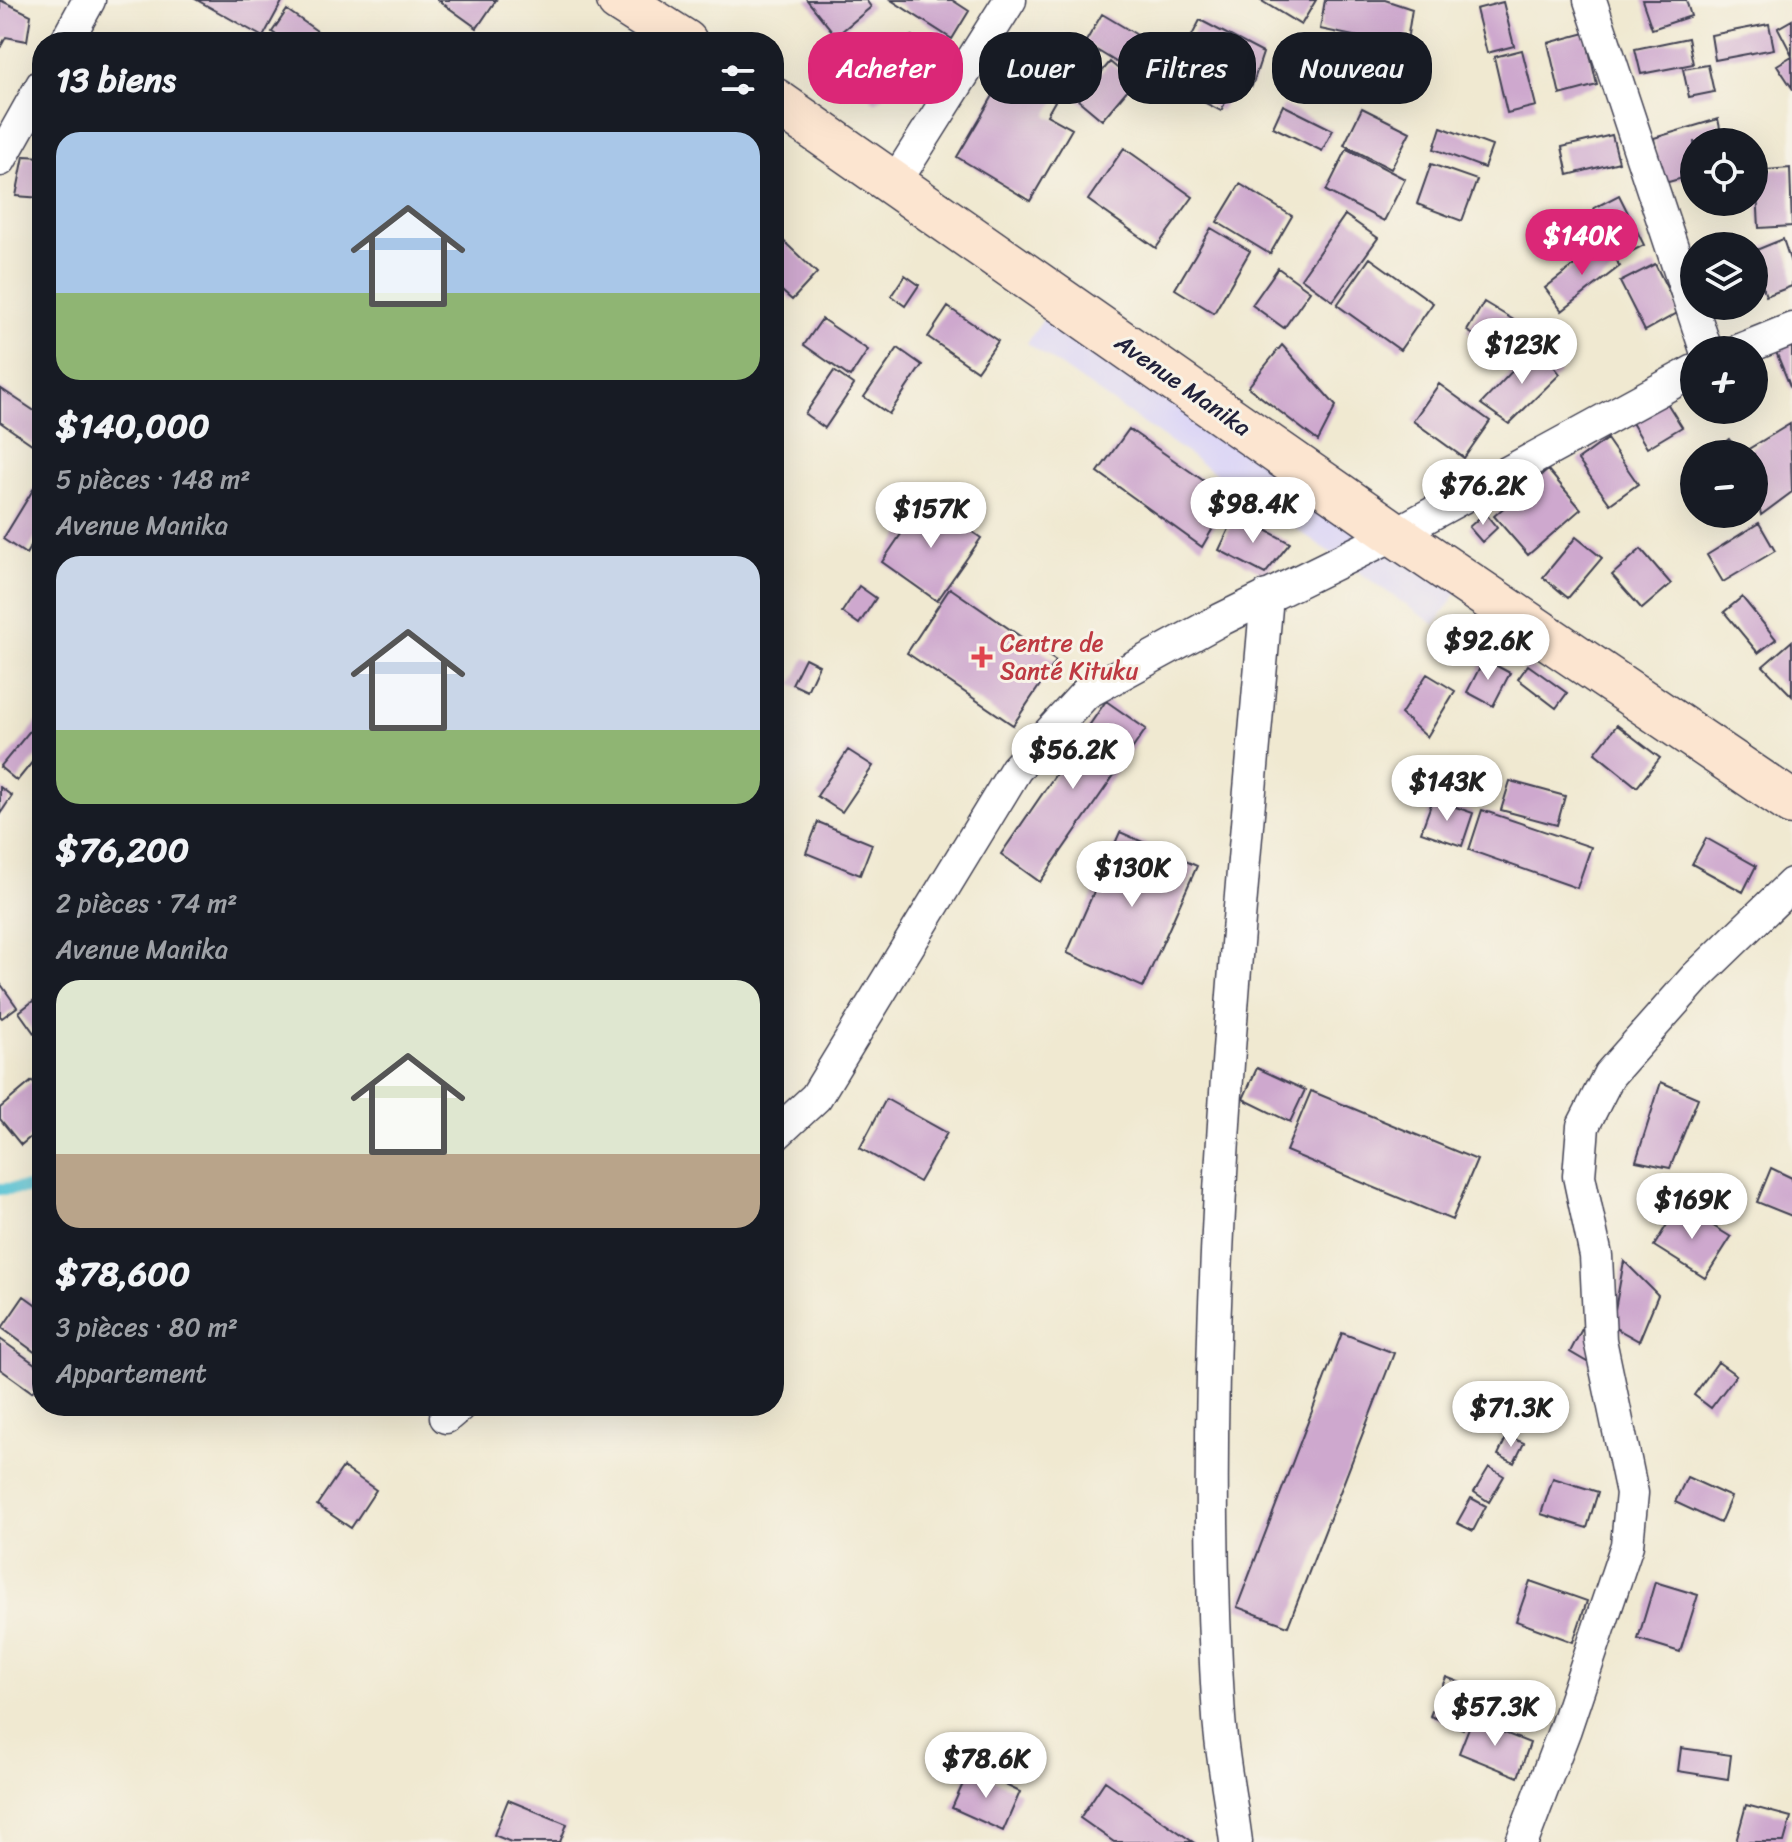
<!DOCTYPE html>
<html lang="fr">
<head>
<meta charset="utf-8">
<style>
  body { margin:0; font-family:Sriracha,sans-serif; background:#20242c; color:#f1f3f6; height:100vh; display:flex; flex-direction:column; font-size:30px; white-space:nowrap }
  * { box-sizing:border-box; margin:0 }
  p { font-size:26px; color:#9ea1a6 }
  .icon { flex:none; width:44px; height:44px; fill:none; stroke:currentColor; stroke-width:2; stroke-linecap:round; stroke-linejoin:round }
  .map { position:relative; flex:1; overflow:hidden }
  .drawer { position:absolute; left:32px; top:32px; width:752px; height:1384px; display:flex; flex-direction:column; background:#171b24; border-radius:32px; box-shadow:0 8px 32px #0002 }
  .drawer>* { flex:none }
  .banner { position:absolute; left:808px; top:32px; width:760px; height:72px; display:flex; gap:16px }
  .tools { position:absolute; left:1680px; top:128px; display:grid; gap:16px }
  .tools a { display:grid; place-items:center; width:88px; height:88px; border-radius:50%; background:#171b24; box-shadow:0 8px 32px #0002; font-size:40px }
  .price { position:absolute; translate:-50% -68px; padding:0 18px; border-radius:28px; background:#fff; color:#222; font-size:26px; line-height:52px; filter:drop-shadow(0 2px 4px #0008) }
  .price::after { content:''; position:absolute; left:50%; top:48px; width:24px; height:18px; margin-left:-12px; background:inherit; clip-path:polygon(0 0,100% 0,50% 100%) }
  .price.selected { background:#db2777; color:#fff }
  ul { padding:0; list-style:none }
  li { display:grid; align-content:center; gap:16px; height:424px; padding:0 24px }
  li span { display:grid; place-items:center; height:248px; border-radius:24px; color:#555 }
  li>.icon { margin-inline-start:auto }
  span .icon { width:144px; height:144px; fill:#fffc; stroke-width:1 }
  li b { font-size:34px }
  h2 { display:flex; justify-content:space-between; align-items:center; height:96px; padding:0 24px; font-size:34px }
  .chip { padding:0 28px; border-radius:32px; background:#171b24; box-shadow:0 8px 32px #0002; font-size:28px; line-height:72px }
  .chip.selected { background:#db2777; color:#fff }
  .map>svg:first-child { display:block }
  .built { fill:#dcd6f6 }
  .lines { fill:none; stroke-linecap:round; stroke-linejoin:round }
  .stream { stroke:#5ac4d5; stroke-width:12 }
  .building { fill:#cea8ce }
  .street-casing { stroke:#414052; stroke-width:35 }
  .secondary-casing { stroke:#414052; stroke-width:47 }
  .street { stroke:#fff; stroke-width:32 }
  .secondary { stroke:#fce5d0; stroke-width:44 }
  .health-dot { fill:#e0444e; stroke:#f7f3e8; stroke-width:3 }
  .labels { text-anchor:middle; dominant-baseline:central; stroke-width:6; stroke-linejoin:round; paint-order:stroke }
  .street-label { font-size:24px; fill:#22223b; stroke:#f7f3e8 }
  .health-label { font-size:24px; fill:#be3a42; stroke:#f7f3e8; text-anchor:start }
</style>
</head>
<body>
<div class="map">
<svg width="1792" height="1842" viewBox="0 0 1792 1842">
  <rect width="100%" height="100%" fill="#f7f3e8"/>
  <filter id="ink" filterUnits="userSpaceOnUse"><feTurbulence type="fractalNoise" baseFrequency=".0125" numOctaves="2"/><feDisplacementMap in="SourceGraphic" scale="16" xChannelSelector="R" yChannelSelector="G"/><feConvolveMatrix kernelMatrix="1 2 1 2 8 2 1 2 1" color-interpolation-filters="sRGB"/></filter>
  <filter id="wash" filterUnits="userSpaceOnUse"><feTurbulence type="fractalNoise" baseFrequency=".006" numOctaves="4" result="noise"/><feDisplacementMap in="SourceGraphic" scale="32" xChannelSelector="R" yChannelSelector="G"/><feGaussianBlur stdDeviation="1.8" result="paint"/><feColorMatrix in="noise" values="0 0 0 0 0 0 0 0 0 0 0 0 0 0 0 0 0 1.4 0 .05"/><feComposite in="paint" operator="in"/></filter>
  <g filter="url(#wash)">
    <rect width="100%" height="100%" fill="#f0e9d1"/>
    <path class="built" d="M1052,306L1460,588L1435,625L1027,343Z"/>
    <g class="lines">
      <path class="stream" d="M634,42L640,22
        M0,1189L42,1188"/>
    </g>
    <g id="blocks">
      <path class="building" d="M0,0L31,15L27,41L6,37L0,48Z
        M197,0H283L263,37Z
        M438,0H496L477,28Z
        M807,0H866L871,7L836,36Z
        M891,0H952L969,11L952,39Z
        M1260,0H1316L1301,25Z
        M1325,0H1385L1412,9L1406,47L1320,29Z
        M1642,0H1686L1691,16L1652,29Z
        M1503,2L1514,46L1487,53L1476,9Z
        M287,10L317,31L309,42H286L272,32Z
        M1102,14L1144,39L1126,68L1085,43Z
        M1200,20L1263,53L1252,86L1185,49Z
        M1792,20V55L1778,28Z
        M1769,24L1774,49L1715,60L1711,35Z
        M1585,33L1597,85L1560,95L1548,43Z
        M912,36L929,58L875,103L844,64L868,44L881,62Z
        M1688,38L1693,64L1641,74L1635,49Z
        M1522,50L1536,106L1507,113L1494,57Z
        M1792,56V88L1777,65Z
        M1110,62L1134,82L1102,120L1078,100Z
        M1708,65L1714,92L1689,97L1683,69Z
        M1191,67L1232,88L1221,111L1180,90Z
        M1007,72L1055,101L1047,115L1072,129L1030,201L957,157Z
        M1283,105L1333,130L1322,151L1273,127Z
        M1362,108L1410,132L1391,169L1344,145Z
        M1718,119L1723,142H1694V175L1661,184L1654,138Z
        M1441,127L1492,146L1484,168L1434,149Z
        M1612,135L1619,162L1568,175L1562,147Z
        M1124,148L1193,197L1156,248L1088,200Z
        M1347,149L1405,179L1384,221L1326,191Z
        M24,156L42,157V198L16,196Z
        M1431,164L1477,180L1462,221L1417,204Z
        M1790,168L1792,226L1759,228L1756,171Z
        M1240,184L1292,216L1270,254L1217,222Z
        M1619,195L1644,245L1619,258L1594,208Z
        M1345,215L1378,238L1333,301L1301,278Z
        M1211,228L1250,251L1214,313L1175,289Z
        M774,232L817,273L792,300L774,284Z
        M1783,239L1792,266V286L1766,296L1754,262V251Z
        M1602,244L1620,266L1562,311L1545,288Z
        M1370,258L1433,303L1400,350L1337,305Z
        M1655,264L1679,312L1645,331L1620,282Z
        M1278,268L1310,291L1284,328L1252,305Z
        M905,275L919,285L905,306L891,296Z
        M1484,302L1522,325L1505,353L1467,331Z
        M948,307L998,341L977,371L928,337Z
        M822,319L868,350L850,377L804,345Z
        M1792,340V391L1774,347Z
        M1282,345L1336,406L1318,441L1248,387Z
        M1537,345L1560,374L1509,424L1481,404Z
        M898,348L922,365L889,414L864,397Z
        M834,371L854,385L825,428L805,414Z
        M1439,384L1490,421L1464,458L1413,421Z
        M0,388L42,416L39,449L0,422Z
        M1662,395L1682,427L1647,448L1628,416Z
        M1790,424L1792,492L1761,515L1754,482V454H1748L1747,450Z
        M1129,429L1230,499L1202,547L1098,472Z
        M1607,439L1638,484L1610,504L1578,460Z
        M1729,439L1741,454H1710Z
        M1548,470L1581,509L1528,555L1494,516Z
        M39,480L42,482V527L26,554L3,539Z
        M925,499L981,538L937,601L882,562Z
        M1485,513L1497,528L1482,542L1469,527Z
        M1236,514L1290,543L1265,574L1219,550Z
        M1759,523L1775,551L1723,582L1707,555Z
        M1576,537L1602,558L1568,598L1543,577Z
        M1641,549L1671,584L1642,609L1612,575Z
        M859,586L876,598L859,624L842,612Z
        M950,588L1056,661L1013,725L907,653Z
        M1742,597L1776,639L1758,653L1724,612Z
        M1792,641V696L1763,666Z
        M805,658L819,665L807,691L792,684Z
        M1484,659L1510,673L1493,706L1467,692Z
        M1528,665L1567,693L1556,708L1518,679Z
        M1427,674L1455,691L1427,737L1401,714Z
        M1106,701L1146,729L1040,882L1001,854Z
        M42,716V750L17,781L0,767Z
        M1617,725L1660,758L1637,787L1595,753Z
        M848,750L873,766L842,812L817,796Z
        M1510,781L1565,796L1557,825L1501,810Z
        M0,787L12,796L0,814Z
        M1433,799L1473,813L1462,846L1421,832Z
        M1482,810L1591,847L1577,888L1469,850Z
        M818,822L872,844L860,875L806,853Z
        M1120,832L1197,866L1143,987L1067,953Z
        M1706,838L1756,866L1743,892L1692,864Z
        M0,983L17,1007L2,1018L0,1016Z
        M42,994V1026L34,1033L19,1012Z
        M1257,1068L1305,1090L1290,1122L1243,1099Z
        M32,1081L42,1093V1127L21,1145L0,1119V1108Z
        M1661,1082L1698,1098L1670,1168L1636,1161Z
        M1311,1091L1477,1160L1452,1220L1286,1151Z
        M886,1099L947,1133L919,1182L860,1148Z
        M1771,1168L1792,1178V1216L1757,1202Z
        M1679,1205L1731,1237L1705,1278L1654,1246Z
        M1624,1261L1658,1295L1639,1341L1612,1326Z
        M24,1296L42,1309L40,1356L2,1328Z
        M1582,1329L1617,1350L1604,1372L1570,1352Z
        M1342,1333L1394,1353L1288,1626L1237,1607Z
        M0,1339L42,1369V1379L32,1392L0,1369Z
        M1718,1362L1736,1375L1711,1408L1694,1395Z
        M1507,1436L1524,1443L1514,1463L1498,1455Z
        M343,1467L376,1490L351,1528L317,1505Z
        M1489,1467L1504,1476L1489,1502L1474,1492Z
        M1687,1477L1731,1497L1720,1523L1675,1502Z
        M1553,1478L1598,1492L1587,1528L1541,1514Z
        M1471,1498L1486,1506L1473,1531L1457,1523Z
        M1530,1581L1587,1601L1573,1642L1516,1621Z
        M1655,1582L1698,1595L1680,1652L1638,1639Z
        M1446,1677L1479,1690L1463,1729L1430,1716Z
        M1472,1720L1530,1743L1518,1777L1459,1753Z
        M1681,1748L1731,1755L1728,1779L1678,1771Z
        M970,1768L1020,1792L1003,1831L952,1808Z
        M1105,1781L1193,1842H1114L1080,1818Z
        M508,1800L567,1824L560,1842H511L494,1835Z
        M1746,1805L1791,1817L1784,1842H1736Z"/>
    </g>
  </g>
  <g filter="url(#ink)">
    <use href="#blocks" fill-opacity="0" stroke="#414052" stroke-width="2"/>
    <g class="lines">
      <defs>
        <path id="street" d="M1590,0L1706,350
          M66,42L89,0
          M0,160L42,85
          M894,184L1010,0
          M1740,350L1792,329
          M774,1136L816,1097L1016,769L1086,693L1220,620L1395,534L1694,371
          M446,1417L459,1406
          M1236,1842C1231,1801 1222,1759 1219,1718C1195,1344 1235,968 1267,596
          M1522,1842L1565,1729L1627,1545L1632,1493L1600,1340L1596,1256L1579,1176L1583,1126L1609,1075L1697,976L1792,884"/>
        <path id="secondary" d="M619,0L685,42
          M774,100L1395,534L1792,803"/>
      </defs>
      <use href="#street" class="street-casing"/>
      <use href="#secondary" class="secondary-casing"/>
      <use href="#street" class="street"/>
      <use href="#secondary" class="secondary"/>
    </g>
  </g>
  <path class="health-dot" d="M978 645h8v8h8v8h-8v8h-8v-8h-8v-8h8z"/>
  <g class="labels">
    <g class="street-label">
      <text transform="translate(1183 385) rotate(35)">Avenue Manika</text>
    </g>
    <g class="health-label">
      <text x="1000" y="643">Centre de<tspan x="1000" dy="28">Santé Kituku</tspan></text>
    </g>
  </g>
</svg>
<div class="tools">
<a><svg class="icon" aria-label="locate" viewBox="0 0 24 24"><circle cx="12" cy="12" r="6"/><path d="M12 2v4M12 18v4M2 12h4M18 12h4"/></svg></a>
<a><svg class="icon" aria-label="layers" viewBox="0 0 24 24"><path d="M12 4l9 5-9 5-9-5zM3 14l9 5 9-5"/></svg></a>
<a>+</a>
<a>−</a>
</div>
<b class="price selected" style="left:1582px;top:277px">$140K</b>
<b class="price" style="left:1522px;top:386px">$123K</b>
<b class="price" style="left:1483px;top:527px">$76.2K</b>
<b class="price" style="left:1253px;top:545px">$98.4K</b>
<b class="price" style="left:931px;top:550px">$157K</b>
<b class="price" style="left:1488px;top:682px">$92.6K</b>
<b class="price" style="left:1073px;top:791px">$56.2K</b>
<b class="price" style="left:1447px;top:823px">$143K</b>
<b class="price" style="left:1132px;top:909px">$130K</b>
<b class="price" style="left:1692px;top:1241px">$169K</b>
<b class="price" style="left:1511px;top:1449px">$71.3K</b>
<b class="price" style="left:1495px;top:1748px">$57.3K</b>
<b class="price" style="left:986px;top:1800px">$78.6K</b>
<div class="banner">
<a class="chip selected">Acheter</a>
<a class="chip">Louer</a>
<a class="chip">Filtres</a>
<a class="chip">Nouveau</a>
</div>
<section class="drawer">
<h2>13 biens<svg class="icon" aria-label="filters" viewBox="0 0 24 24"><path d="M4 7h16M4 17h16"/><circle cx="9" cy="7" r="2"/><circle cx="15" cy="17" r="2"/></svg></h2>
<ul>
<li><span style="background:linear-gradient(#a9c7e8 65%,#8fb573 0)"><svg class="icon" aria-label="home" viewBox="0 0 24 24"><path d="M3 11l9-7 9 7M6 9v11h12V9"/></svg></span><div><b>$140,000</b><p>5 pièces · 148 m²</p><p>Avenue Manika</p></div></li>
<li><span style="background:linear-gradient(#c9d6e8 70%,#8fb573 0)"><svg class="icon" aria-label="home" viewBox="0 0 24 24"><path d="M3 11l9-7 9 7M6 9v11h12V9"/></svg></span><div><b>$76,200</b><p>2 pièces · 74 m²</p><p>Avenue Manika</p></div></li>
<li><span style="background:linear-gradient(#dfe7d0 70%,#b9a48a 0)"><svg class="icon" aria-label="home" viewBox="0 0 24 24"><path d="M3 11l9-7 9 7M6 9v11h12V9"/></svg></span><div><b>$78,600</b><p>3 pièces · 80 m²</p><p>Appartement</p></div></li>
</ul>
</section>
</div>
</body>
</html>
